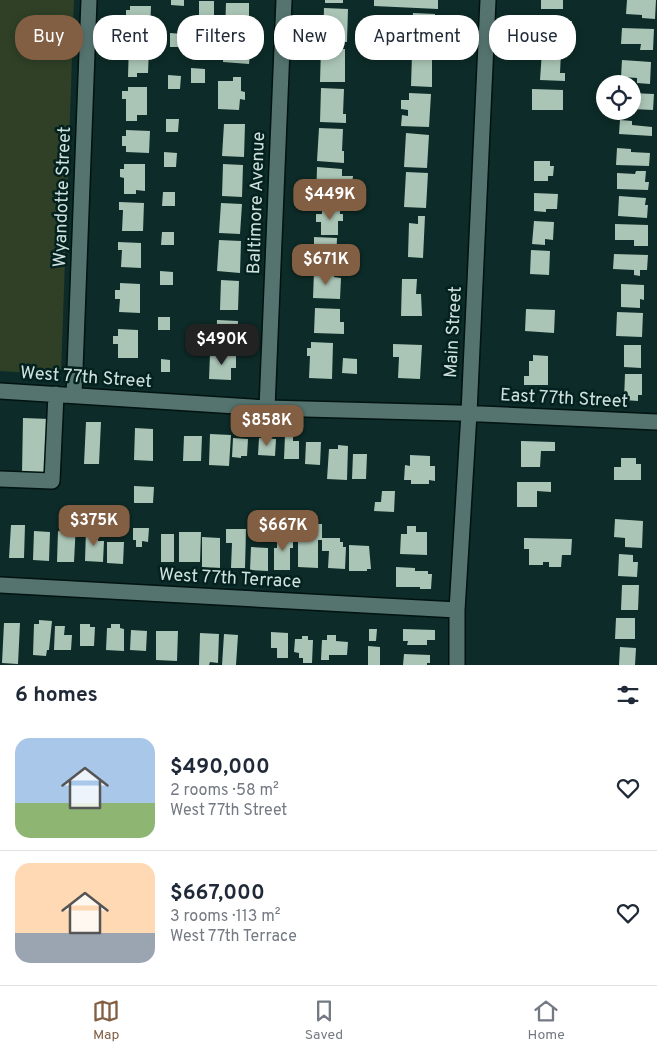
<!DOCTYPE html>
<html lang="en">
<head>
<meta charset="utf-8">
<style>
  body { margin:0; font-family:Overpass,sans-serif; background:#f6f6f7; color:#1f2937; height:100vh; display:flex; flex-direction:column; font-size:19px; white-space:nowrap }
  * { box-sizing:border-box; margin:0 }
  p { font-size:16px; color:#747a83 }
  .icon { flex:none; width:28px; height:28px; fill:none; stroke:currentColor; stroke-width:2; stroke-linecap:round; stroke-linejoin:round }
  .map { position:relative; height:665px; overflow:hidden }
  .details { display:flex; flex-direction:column; background:#fff; flex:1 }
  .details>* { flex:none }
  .banner { position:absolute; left:15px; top:15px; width:628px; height:45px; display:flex; gap:10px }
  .controls { position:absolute; left:596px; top:75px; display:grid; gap:10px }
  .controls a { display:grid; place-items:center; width:45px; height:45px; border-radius:50%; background:#fff; box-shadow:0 2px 8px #0003; font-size:25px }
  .price { position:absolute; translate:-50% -42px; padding:0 11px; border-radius:10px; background:#825e42; color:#fff; font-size:16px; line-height:32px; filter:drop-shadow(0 1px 2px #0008) }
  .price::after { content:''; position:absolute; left:50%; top:30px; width:15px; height:11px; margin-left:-8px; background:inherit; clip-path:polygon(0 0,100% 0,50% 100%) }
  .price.current { background:#222; color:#fff }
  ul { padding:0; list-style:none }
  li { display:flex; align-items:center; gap:15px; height:125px; padding:0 15px }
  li+li { border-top:1px solid #e0e1e3 }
  li span { display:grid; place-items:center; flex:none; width:140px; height:100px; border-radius:15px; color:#555 }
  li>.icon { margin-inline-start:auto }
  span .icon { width:60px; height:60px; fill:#fffc; stroke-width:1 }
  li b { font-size:21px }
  h2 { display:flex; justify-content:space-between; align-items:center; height:60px; padding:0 15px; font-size:21px }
  .tag { padding:0 18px; border-radius:20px; background:#fff; box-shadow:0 2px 8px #0003; font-size:18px; line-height:45px }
  .tag.current { background:#825e42; color:#fff }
  .tabs { display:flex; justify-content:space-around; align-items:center; height:70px; border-top:1px solid #e0e1e3; background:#fff; font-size:14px; color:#747a83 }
  .tabs a { display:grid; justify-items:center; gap:2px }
  .tabs .current { color:#825e42 }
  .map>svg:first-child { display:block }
  .green { fill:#2f4027 }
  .building { fill:#aac5b6 }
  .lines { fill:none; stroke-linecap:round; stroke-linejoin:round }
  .minor-casing { stroke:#001311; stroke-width:18 }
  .minor { stroke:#557470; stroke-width:15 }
  .labels { text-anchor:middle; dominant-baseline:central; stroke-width:5; stroke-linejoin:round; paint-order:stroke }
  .street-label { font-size:18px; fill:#d0e1de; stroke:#03221f }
</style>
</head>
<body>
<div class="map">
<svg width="657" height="665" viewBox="0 0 657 665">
  <rect width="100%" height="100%" fill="#0d2b28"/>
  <path class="green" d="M0,0H74L61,375L0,371Z"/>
  <path class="building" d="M171,0H184V6L171,5Z
    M325,0H343V3H325Z
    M374,0H438V9L374,6Z
    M541,0H563V9H541Z
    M627,0H656L655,19L642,18V15L626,14Z
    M199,1H214V15H199Z
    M226,3H249V18H252L251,32L225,31Z
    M130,6H151L150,30L139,29V34H129V18H126V10H130Z
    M324,8L348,9L347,42L323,41Z
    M413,13L435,14L433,47L411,46Z
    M544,20L572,21L571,38H543Z
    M622,28L654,29L653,50H640L641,44H621Z
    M170,33L183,34V47H170Z
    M225,35L248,37L246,53L250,54L249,64L223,62Z
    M129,43L137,44V48H149L148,73H137V77H128Z
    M197,46L212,47L211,60H197Z
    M321,48L345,49V82H320Z
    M542,51L561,52L560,73H565V81L540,80Z
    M412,54H432V87L411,86Z
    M622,60L651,62L650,84L637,83V78L621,77Z
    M191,68L205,69V83H191Z
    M168,75L181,76L180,89H168Z
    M233,77H241V91L245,92V100L240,99L239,110L218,109V81H233Z
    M128,87H147V115H137V121H126V99H122V91H128Z
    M321,88L344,89L343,114H346V123L320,122Z
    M532,89L563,90V110H532Z
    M409,93L431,94L429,127L401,126L402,115L408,116V110L401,109V100H409Z
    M632,93L654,94L653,110L632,109Z
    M166,119H179L178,132H166Z
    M620,120L632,121V125L652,127V136L619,134Z
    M224,124H245L244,157L222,156Z
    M319,128L343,129L342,151H344V163L317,161Z
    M126,130L150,131L149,153L126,152V146H122V136H126Z
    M406,133L429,135L427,168L404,167Z
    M617,148L631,149V152L650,153L649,166L616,165Z
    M164,152L177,153L176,167H164Z
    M534,161H550V166H554L553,176H548V181H534Z
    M124,164H145V191L136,190V194H124V178L120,177V169H124Z
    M223,164L243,165L242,197L222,196Z
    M317,167L342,169V176H353L351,195H346L345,202L316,201Z
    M636,171H646L645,182H649L648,190L617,189V173L635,174Z
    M406,172L428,173L426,208L404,207Z
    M163,192H175V206H162Z
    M534,193L558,194L557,209H546V212L534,211Z
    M619,196L646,198L645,205H648L647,218L618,216Z
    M119,202L144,203L143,231H122L123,210H119Z
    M221,203L242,204L240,234L219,233Z
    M322,208L340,209V214H343V221H338V235H321V222H316V214H322Z
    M418,216H425L423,258L408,257L409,223L418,224Z
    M534,221L554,222L553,240L545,239V245L532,244Z
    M615,224L648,225V246H634V240H615Z
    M162,232H174V245H161Z
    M314,237L337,238L336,264L314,263Z
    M219,240L241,241L240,273L217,271Z
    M118,242L141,243V268L121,267L122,250H118Z
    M531,250L550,251L549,275L530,274Z
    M614,254L648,255L647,270H640V276L634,275V270L613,269Z
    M160,271L173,272V285H160Z
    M314,271L334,272V277L341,278L340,299L313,298Z
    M402,279H417L416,294H421L422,316H401Z
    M221,280L239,281L238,310H220Z
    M120,283L140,284V313L119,312L120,299H115V290H120Z
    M621,284L644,285V300L640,299V308L621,307Z
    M315,308L340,309V322H344V334L314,333Z
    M526,309L555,310L554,333L525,331Z
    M617,312L643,313L642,337L616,336Z
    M158,317H170V330H158Z
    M217,320L238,321L237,349L216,348Z
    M118,329L138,330V358H118V344H113V336H118Z
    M311,342L333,343L332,379L309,378L310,356H307V348H311Z
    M393,344L422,345L420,379L398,378L399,357H393Z
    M624,345H641V368L624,367Z
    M210,354L236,355V368H231V380L209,379Z
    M533,355L548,356V385H524V376H529V361H533Z
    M343,358L357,359V374L342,373Z
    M161,359L170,360V372H161Z
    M625,374H642V395H638V401L624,400Z
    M23,418L50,419L48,474L22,473Z
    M86,422H101L99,464H84Z
    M135,428L153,429V461L134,460Z
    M210,434L231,435L229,466L209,465Z
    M285,435H293V441H299V459H284Z
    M184,436H202L201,461H183Z
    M233,438L248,439L247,456H241V458L232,457Z
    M259,438L276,439L275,456L258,455Z
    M521,441L555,442V451H541L540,467H521Z
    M306,442H321L320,465L305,464Z
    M338,445L348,446L347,480L327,479L329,449H338Z
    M353,454H367L366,479H352Z
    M410,455L430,456V466H435V481L429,480V484H411V480H404L405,465L410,466Z
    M621,458H636V464H641V480H614V467H621Z
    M517,482H551V492L537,491V507H517Z
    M134,486L154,487L153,503H134Z
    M382,491H395L394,512L374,511L375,502H381Z
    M297,516V525H290V517Z
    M615,519L643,521L642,548L625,547V538L614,537Z
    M66,522L76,523L74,562H57L58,531L66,532Z
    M311,524H322V538H340V542H343V547H346L345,569L328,568L329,551H322V540H318V568L298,567V541H311Z
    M11,525H25L24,558H9Z
    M407,526H416V532H427V555L400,554L401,534H407Z
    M133,528H149L148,542L142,541V547H136V540H133Z
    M86,529H98V541H104L103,562L85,561Z
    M226,529H246L245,568H231L232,543H226Z
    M34,531L50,532L49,561L33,560Z
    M179,532H201L200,562H179Z
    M161,534H174V562H161Z
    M277,534L293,535V548H290V570H274V548H277Z
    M202,537L220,538V569H202Z
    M524,538L572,539L571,555H562L561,567H549V562H543V565H529V549H524Z
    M107,542H124L123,564L107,563Z
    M349,545L369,546L371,569H367V571H349Z
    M251,547L268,548V571L250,570Z
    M619,554L633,555V562H638L637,577L618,576Z
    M396,567L415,568V571H428V574H432L431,589H420V587H396Z
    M622,585H639L638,610H621Z
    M616,618H635V639H615Z
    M39,620L52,621L49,650H47L46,656L33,655L34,624H39Z
    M4,623H20L18,664L2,663Z
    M80,624H90V627H95L94,646H80Z
    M111,624H120V628L124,629V651L106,650L107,628H111Z
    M55,626H65L64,635H72L71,650H54Z
    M369,629H377L376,641H369Z
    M403,629L435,630V640H427V645H407L408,641H403Z
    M131,630L147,631L146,651L130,650Z
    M156,631H178L177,661L156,660Z
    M271,632L288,633V658H277V648H271Z
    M200,633L219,634L218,663L210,662L209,665H199Z
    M224,634L238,635L236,665H222Z
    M327,635H336V641L348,642L347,655H329V660H321L322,640H327Z
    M302,636H308V640H313L312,663H303V658H299V653L294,652L295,639H302Z
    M368,646L380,647V665H368Z
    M620,647L636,648L635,665H619Z
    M404,654L430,655V663H427V665H403Z"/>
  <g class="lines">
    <defs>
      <path id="minor" d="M0,391L267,408L458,413L657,422
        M74,395L89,0
        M267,408L284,0
        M0,479L52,481L56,394
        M0,585L457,610
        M457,665V610L469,413L488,0"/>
    </defs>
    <use href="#minor" class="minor-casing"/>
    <use href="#minor" class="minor"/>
  </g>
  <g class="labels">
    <g class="street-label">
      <text transform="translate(63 197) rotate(-88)">Wyandotte Street</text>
      <text transform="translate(257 203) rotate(-88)">Baltimore Avenue</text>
      <text transform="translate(454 332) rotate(-87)">Main Street</text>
      <text transform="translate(86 378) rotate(4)">West 77th Street</text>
      <text transform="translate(564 399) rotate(3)">East 77th Street</text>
      <text transform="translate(230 579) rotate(3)">West 77th Terrace</text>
    </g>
  </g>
</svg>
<div class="controls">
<a><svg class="icon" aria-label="locate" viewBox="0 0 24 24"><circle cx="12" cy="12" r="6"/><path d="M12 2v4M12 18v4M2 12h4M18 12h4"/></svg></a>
</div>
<b class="price" style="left:330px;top:221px">$449K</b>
<b class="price" style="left:326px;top:286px">$671K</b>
<b class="price current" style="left:222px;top:366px">$490K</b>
<b class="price" style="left:267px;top:447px">$858K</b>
<b class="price" style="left:94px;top:547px">$375K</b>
<b class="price" style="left:283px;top:552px">$667K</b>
<div class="banner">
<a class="tag current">Buy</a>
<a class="tag">Rent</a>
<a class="tag">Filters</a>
<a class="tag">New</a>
<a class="tag">Apartment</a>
<a class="tag">House</a>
</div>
</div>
<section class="details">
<h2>6 homes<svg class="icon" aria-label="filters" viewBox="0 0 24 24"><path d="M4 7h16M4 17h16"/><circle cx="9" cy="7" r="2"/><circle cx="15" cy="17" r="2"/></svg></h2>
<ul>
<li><span style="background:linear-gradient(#a9c7e8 65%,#8fb573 0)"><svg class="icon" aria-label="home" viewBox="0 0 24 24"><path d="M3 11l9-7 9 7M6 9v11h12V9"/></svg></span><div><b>$490,000</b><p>2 rooms · 58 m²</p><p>West 77th Street</p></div><svg class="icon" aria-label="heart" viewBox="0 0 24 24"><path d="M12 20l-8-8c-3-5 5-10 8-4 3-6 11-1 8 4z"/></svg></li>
<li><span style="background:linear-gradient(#ffd9b3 70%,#9aa5b1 0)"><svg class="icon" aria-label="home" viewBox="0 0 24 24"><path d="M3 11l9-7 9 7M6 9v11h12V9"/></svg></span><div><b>$667,000</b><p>3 rooms · 113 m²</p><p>West 77th Terrace</p></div><svg class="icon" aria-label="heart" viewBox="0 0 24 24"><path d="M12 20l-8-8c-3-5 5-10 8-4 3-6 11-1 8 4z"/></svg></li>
</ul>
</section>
<nav class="tabs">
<a class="current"><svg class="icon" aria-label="map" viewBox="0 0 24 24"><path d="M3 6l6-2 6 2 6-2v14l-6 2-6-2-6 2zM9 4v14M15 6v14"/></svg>Map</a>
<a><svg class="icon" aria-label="saved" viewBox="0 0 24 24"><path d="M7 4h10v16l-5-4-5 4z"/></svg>Saved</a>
<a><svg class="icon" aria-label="home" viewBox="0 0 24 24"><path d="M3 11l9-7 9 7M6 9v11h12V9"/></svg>Home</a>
</nav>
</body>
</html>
